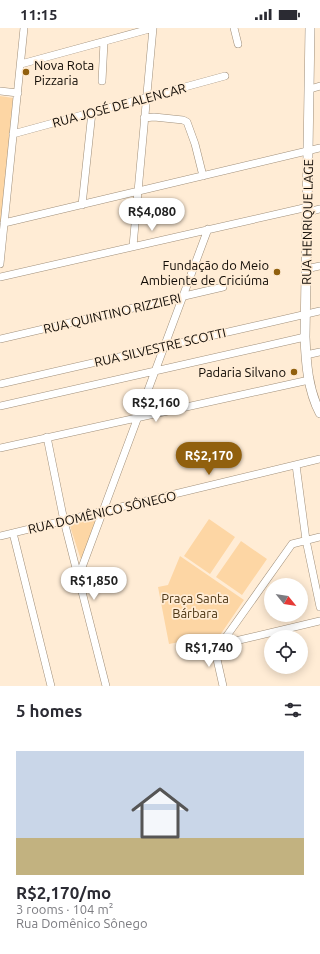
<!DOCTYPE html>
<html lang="en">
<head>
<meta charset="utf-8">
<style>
  body { margin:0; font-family:Ubuntu,sans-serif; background:#f7f7f7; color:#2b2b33; height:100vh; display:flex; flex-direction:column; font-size:15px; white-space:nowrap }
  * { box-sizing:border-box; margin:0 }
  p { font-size:13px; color:#7c7c81 }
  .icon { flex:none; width:22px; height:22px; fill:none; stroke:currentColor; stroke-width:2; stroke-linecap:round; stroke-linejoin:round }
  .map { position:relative; height:658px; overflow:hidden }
  .sheet { display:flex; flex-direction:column; background:#fff; flex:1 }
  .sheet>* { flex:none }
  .needle { width:26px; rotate:120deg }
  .fabs { position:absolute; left:264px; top:550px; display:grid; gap:8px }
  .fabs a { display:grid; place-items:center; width:44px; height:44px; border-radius:50%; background:#fff; box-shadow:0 2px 10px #0003; font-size:20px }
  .price { position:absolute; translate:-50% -34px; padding:0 9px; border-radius:14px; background:#fff; color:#222; font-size:13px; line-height:26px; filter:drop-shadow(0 1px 2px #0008) }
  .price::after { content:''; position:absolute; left:50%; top:24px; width:12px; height:9px; margin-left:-6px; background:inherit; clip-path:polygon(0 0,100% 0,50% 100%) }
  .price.active { background:#91600e; color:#fff }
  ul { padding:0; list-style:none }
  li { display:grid; align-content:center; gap:8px; height:212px; padding:0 16px }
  li span { display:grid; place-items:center; height:124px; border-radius:0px; color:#555 }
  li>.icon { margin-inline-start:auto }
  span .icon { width:72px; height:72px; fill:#fffc; stroke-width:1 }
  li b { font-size:17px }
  h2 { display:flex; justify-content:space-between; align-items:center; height:48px; padding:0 16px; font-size:17px }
  .status { display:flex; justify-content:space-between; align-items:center; height:28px; padding:0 20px; background:#fff; direction:ltr }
  .status svg { height:11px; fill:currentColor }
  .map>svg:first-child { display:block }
  .green { fill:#fdd6a4 }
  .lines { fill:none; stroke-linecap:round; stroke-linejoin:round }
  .minor-casing { stroke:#a08f7a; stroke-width:8 }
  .major-casing { stroke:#a08f7a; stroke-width:10 }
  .minor { stroke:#fff; stroke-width:7 }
  .major { stroke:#fff; stroke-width:9 }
  .poi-dot { fill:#91600e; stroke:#ffecd5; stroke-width:1.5 }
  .labels { text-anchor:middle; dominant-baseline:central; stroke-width:3.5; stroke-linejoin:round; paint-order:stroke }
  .poi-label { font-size:13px; fill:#110b05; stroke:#ffecd5; text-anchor:end }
  .street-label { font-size:13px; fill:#110b05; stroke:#ffecd5 }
  .park-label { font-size:13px; fill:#4f3715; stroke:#ffecd5 }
</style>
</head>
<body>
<div class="status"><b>11:15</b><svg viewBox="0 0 49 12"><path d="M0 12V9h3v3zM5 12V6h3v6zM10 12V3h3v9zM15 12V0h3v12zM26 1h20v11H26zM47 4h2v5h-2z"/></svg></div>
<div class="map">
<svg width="320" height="658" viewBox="0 0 320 658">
  <rect width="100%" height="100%" fill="#ffecd5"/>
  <path class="green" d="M0,68L13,70L0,212Z
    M100,488L82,535L69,495Z
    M209,491L235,509L210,546L184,528Z
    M241,513L267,531L242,567L216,549Z
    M180,528L244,572L216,613L207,612L210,626L199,628L195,611L169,616L158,559L168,557Z"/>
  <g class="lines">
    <defs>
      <path id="minor" d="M234,0L238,16
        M21,36L153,0
        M102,53L104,14
        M310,61L320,58
        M0,63L18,65
        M144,90L154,89L183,92L187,94L195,116L203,148
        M13,106L225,48
        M82,177L92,84
        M308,184L320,181
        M4,195L320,120
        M133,218L153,0
        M0,236L24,0
        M306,241L320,238
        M0,249L308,179
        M0,311L223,259
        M306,327L320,324
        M0,356L320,283
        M0,378L305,309
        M47,409L64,493L106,658
        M0,420L309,352
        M296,437L306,512L320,579
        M13,505L51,658
        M0,508L320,431
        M78,550L208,201
        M221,616L292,516L320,509
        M223,658L214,618L320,593"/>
      <path id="major" d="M310,0L305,309C306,335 308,362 320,385"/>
    </defs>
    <use href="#minor" class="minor-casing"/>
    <use href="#major" class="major-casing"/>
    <use href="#minor" class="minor"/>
    <use href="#major" class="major"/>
  </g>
  <g class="poi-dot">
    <circle cx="26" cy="44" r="4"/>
    <circle cx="277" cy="244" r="4"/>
    <circle cx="294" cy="344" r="4"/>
  </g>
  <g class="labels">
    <g class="poi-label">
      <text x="34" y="37" text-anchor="start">Nova Rota<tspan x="34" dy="15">Pizzaria</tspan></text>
      <text x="269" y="237">Fundação do Meio<tspan x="269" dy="15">Ambiente de Criciúma</tspan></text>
      <text x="286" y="344">Padaria Silvano</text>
    </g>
    <g class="street-label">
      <text transform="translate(119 77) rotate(-15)">RUA JOSÉ DE ALENCAR</text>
      <text transform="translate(307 194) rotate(-89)">RUA HENRIQUE LAGE</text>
      <text transform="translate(112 285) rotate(-13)">RUA QUINTINO RIZZIERI</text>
      <text transform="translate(160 319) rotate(-13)">RUA SILVESTRE SCOTTI</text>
      <text transform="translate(102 484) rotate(-13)">RUA DOMÊNICO SÔNEGO</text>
    </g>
    <g class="park-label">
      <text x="195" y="570">Praça Santa<tspan x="195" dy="15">Bárbara</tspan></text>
    </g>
  </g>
</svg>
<div class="fabs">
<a><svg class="needle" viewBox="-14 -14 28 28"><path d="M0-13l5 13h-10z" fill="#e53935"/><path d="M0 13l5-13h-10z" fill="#7c7c81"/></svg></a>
<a><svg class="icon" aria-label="locate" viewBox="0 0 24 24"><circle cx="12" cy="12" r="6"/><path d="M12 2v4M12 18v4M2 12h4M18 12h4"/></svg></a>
</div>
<b class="price" style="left:152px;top:204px">R$4,080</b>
<b class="price" style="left:156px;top:395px">R$2,160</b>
<b class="price active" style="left:209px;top:448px">R$2,170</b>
<b class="price" style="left:94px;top:573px">R$1,850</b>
<b class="price" style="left:209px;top:640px">R$1,740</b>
</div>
<section class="sheet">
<h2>5 homes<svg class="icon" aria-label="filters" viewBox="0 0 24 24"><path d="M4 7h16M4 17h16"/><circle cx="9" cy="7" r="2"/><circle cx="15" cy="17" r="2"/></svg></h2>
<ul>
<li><span style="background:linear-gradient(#c9d6e8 70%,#c2b280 0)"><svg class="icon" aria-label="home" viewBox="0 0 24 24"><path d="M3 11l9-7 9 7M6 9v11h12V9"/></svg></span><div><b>R$2,170/mo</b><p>3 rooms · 104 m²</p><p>Rua Domênico Sônego</p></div></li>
</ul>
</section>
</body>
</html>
